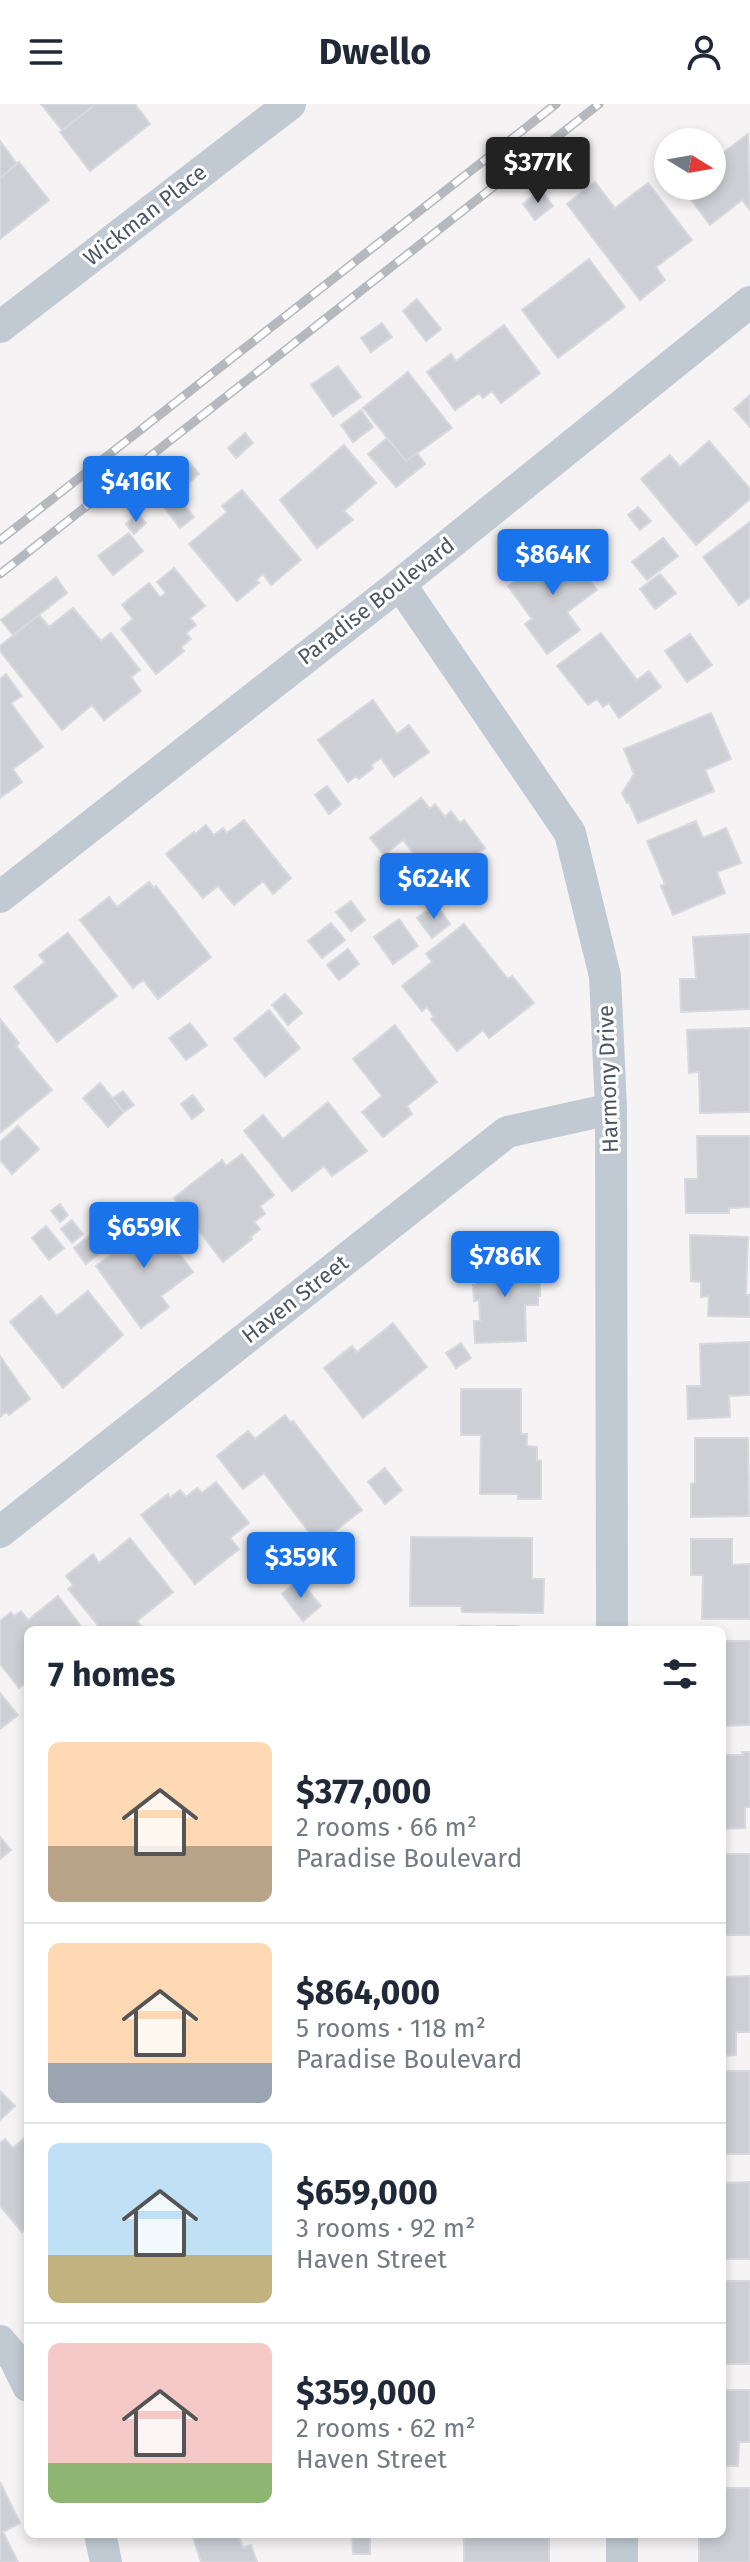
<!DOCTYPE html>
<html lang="en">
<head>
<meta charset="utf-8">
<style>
  body { margin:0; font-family:"Fira Sans",sans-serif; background:#f2f2f3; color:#1f2937; height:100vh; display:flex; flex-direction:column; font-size:30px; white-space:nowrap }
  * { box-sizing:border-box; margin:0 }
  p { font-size:26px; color:#747a83 }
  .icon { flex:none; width:44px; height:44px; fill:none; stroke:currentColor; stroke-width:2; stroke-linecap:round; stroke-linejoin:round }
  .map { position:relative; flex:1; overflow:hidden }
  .side { position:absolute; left:24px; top:1522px; width:702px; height:912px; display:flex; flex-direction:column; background:#fff; border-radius:12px; box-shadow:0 4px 12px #0003 }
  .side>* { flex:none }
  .needle { width:52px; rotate:101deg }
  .buttons { position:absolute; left:654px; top:24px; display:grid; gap:16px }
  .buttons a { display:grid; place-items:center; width:72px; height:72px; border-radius:50%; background:#fff; box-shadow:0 4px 12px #0003; font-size:40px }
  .price { position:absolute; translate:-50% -68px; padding:0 18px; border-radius:8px; background:#1a73e8; color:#fff; font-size:26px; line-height:52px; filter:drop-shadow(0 2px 4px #0008) }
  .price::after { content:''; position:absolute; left:50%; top:48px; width:24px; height:18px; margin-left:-12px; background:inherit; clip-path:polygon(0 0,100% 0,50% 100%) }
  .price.active { background:#222; color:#fff }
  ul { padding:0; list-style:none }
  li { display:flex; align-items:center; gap:24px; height:200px; padding:0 24px }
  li+li { border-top:2px solid #e0e1e3 }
  li span { display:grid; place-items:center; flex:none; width:224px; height:160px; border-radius:12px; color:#555 }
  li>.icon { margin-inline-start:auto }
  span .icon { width:96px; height:96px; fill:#fffc; stroke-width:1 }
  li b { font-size:34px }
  h2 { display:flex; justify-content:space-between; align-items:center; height:96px; padding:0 24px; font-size:34px }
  header { display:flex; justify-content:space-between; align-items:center; height:104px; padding:0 24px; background:#fff; font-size:36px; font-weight:700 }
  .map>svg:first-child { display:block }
  .building { fill:#cdcfd5; stroke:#d7d9de; stroke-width:2 }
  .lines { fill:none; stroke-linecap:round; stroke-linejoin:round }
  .street { stroke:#c1cad2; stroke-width:32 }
  .rail-casing { stroke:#b5b8bd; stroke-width:9 }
  .rail { stroke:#fff; stroke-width:6; stroke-dasharray:18; stroke-linecap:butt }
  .labels { text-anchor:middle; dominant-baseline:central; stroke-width:6; stroke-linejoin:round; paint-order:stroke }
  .street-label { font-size:22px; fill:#4a5661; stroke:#fff }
</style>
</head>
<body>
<header><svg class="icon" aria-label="menu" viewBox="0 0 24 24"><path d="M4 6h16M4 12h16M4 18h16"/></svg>Dwello<svg class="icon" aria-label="person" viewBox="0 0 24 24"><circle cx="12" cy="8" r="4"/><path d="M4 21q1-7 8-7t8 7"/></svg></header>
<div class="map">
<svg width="750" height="2458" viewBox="0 0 750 2458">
  <rect width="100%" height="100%" fill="#f5f3f3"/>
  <path class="building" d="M41,0H96L62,26Z
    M96,0H135L150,20L90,67L60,28Z
    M748,30L750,106L742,96L710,121L681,82H712V57Z
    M0,37L17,60L0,74Z
    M19,58L49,96L0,135V74Z
    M595,78L615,104L648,79L692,136L656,163L665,176L640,196L567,100Z
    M541,86L553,102L535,116L523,100Z
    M589,155L625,203L558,254L522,206Z
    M417,195L441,225L426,237L403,207Z
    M382,219L392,233L371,248L361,234Z
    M504,221L540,269L501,299L492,287L483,294L479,289L455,306L427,268L451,250L456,257Z
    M338,262L361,293L333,312L311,281Z
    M408,268L452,324L406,357L363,304Z
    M750,291V323L734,305Z
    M361,306L373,323L353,338L341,321Z
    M245,329L253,339L236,354L228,344Z
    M387,334L406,357L417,349L425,360L396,383L368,350Z
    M709,337L750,385V395L696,441L641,375L670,351L680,363Z
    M344,341L376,379L344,407L353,416L317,444L280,396Z
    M189,358L199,370L180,386L170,373Z
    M172,384L194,413L180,424L158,395Z
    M242,386L301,456L271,481L263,470L256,476L259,479L237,497L189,440L227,408L222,402Z
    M638,403L651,417L640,426L628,411Z
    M137,410L146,419L134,430L126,420Z
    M750,418V493L739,501L703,453Z
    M129,429L143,447L113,471L98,452Z
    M663,434L678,452L647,476L632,458Z
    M563,439L597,486L567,508L580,526L547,550L525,520L532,515L508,482Z
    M174,464L205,502L190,514L196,521L186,529L191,535L181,543L184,547L156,570L121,525L133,515L122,501L149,479L160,493L166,489L157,478Z
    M660,470L676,489L655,505L640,485Z
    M56,473L67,489L13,531L1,516Z
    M73,504L101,537L111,529L140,566L131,573L141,587L104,616L92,601L62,626L0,547V542L39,511L49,523Z
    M601,529L637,576L649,567L661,583L619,614L609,599L603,603L597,595L588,601L557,562Z
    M690,530L712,561L687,578L665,547Z
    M6,570L22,592L11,599L43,643L13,665L22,678L0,694V575Z
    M373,596L397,630L409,621L429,648L394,673L381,654L371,661L373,664L359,675L356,672L348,678L318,636Z
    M711,609L731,655L705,666L714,687L638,719L629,698L627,699L622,689L634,670L624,645Z
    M327,682L341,700L329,710L315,691Z
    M421,694L430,705L435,700L445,713L451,707L460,719L464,716L485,744L438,781L403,736L384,751L370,734Z
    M244,716L291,774L273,790L263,777L234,801L218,782L203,794L166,750L194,728L195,730L206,721L214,731L223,724L227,729Z
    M696,717L703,734L726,724L741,759L717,768L725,789L673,811L661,782L665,780L647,737Z
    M149,778L154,784L156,782L211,853L158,895L143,876L133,884L80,816L109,793L117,803Z
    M351,797L365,816L351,827L336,808Z
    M436,800L450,820L432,834L417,814Z
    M399,815L418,842L393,860L374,833Z
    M331,819L345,836L322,854L308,837Z
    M464,820L508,875L512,872L534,899L489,934L483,926L457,947L431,915L434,913L427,903L422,907L402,882L432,858L426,850Z
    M68,829L117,892L57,938L14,883L45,858L39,851Z
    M750,830V905L681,908L680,875H696L693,833Z
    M348,845L359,860L339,876L327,861Z
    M285,890L302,909L288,921L272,901Z
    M269,906L300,944L265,973L234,935Z
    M0,915L19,939L16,942L52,986L0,1029Z
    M190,919L207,941L186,956L169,934Z
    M395,921L437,978L407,1002L412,1010L383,1033L362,1008L382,992L353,955Z
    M750,924V1008L700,1009L699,968L689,969L687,926Z
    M100,979L124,1008L108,1023L83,994Z
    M123,987L134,1001L124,1008L113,994Z
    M193,991L204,1006L192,1015L181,1000Z
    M328,998L367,1047L332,1072L324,1062L292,1087L244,1027L263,1011L283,1035Z
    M18,1022L39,1045L12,1070L0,1056V1038Z
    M697,1032H750V1103L729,1104V1109H686L685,1075H698Z
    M242,1050L274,1091L260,1102L265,1110L254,1118L260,1125L250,1133L252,1135L223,1158L174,1094L222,1056L226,1062Z
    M60,1100L68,1111L60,1118L51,1107Z
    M151,1112L193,1168L161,1192L169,1203L141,1224L96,1162L111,1151L106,1144Z
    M72,1116L83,1130L72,1139L61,1125Z
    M46,1122L64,1144L49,1156L32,1134Z
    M690,1131L748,1133L746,1191H750V1213L708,1212L709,1192L701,1193V1178L691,1177Z
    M89,1132L102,1147L86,1160L74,1144Z
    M540,1155V1192H538V1201H525L526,1237L475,1239L474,1217H480L479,1196L474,1197L473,1181H476V1171L479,1170V1157Z
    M88,1187L123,1231L63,1284L10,1218L41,1192L57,1212Z
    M393,1219L427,1263L363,1314L324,1264L352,1242L357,1248Z
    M750,1238V1291L729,1292L730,1313L688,1315L687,1282H701L700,1240Z
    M461,1239L471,1254L456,1264L446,1249Z
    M0,1252L30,1295L9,1311L6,1308L0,1313Z
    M461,1285H521V1330H527V1342L537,1343V1356L541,1357V1395H518V1390H480L481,1331H461Z
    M285,1311L291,1319L293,1317L362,1406L318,1440L264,1369L243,1385L217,1352L248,1327L255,1335Z
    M695,1334H748L749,1412L691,1413V1380L695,1379Z
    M385,1364L402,1386L385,1400L368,1378Z
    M216,1378L249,1419L230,1434L239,1445L195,1480L141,1411L168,1390L170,1394L180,1386L186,1393L197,1384L202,1389Z
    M411,1433L532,1434V1475H544L543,1509L462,1508L461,1502H410Z
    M130,1434L173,1488L137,1517L144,1526H102L68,1485L73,1481L66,1472L93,1450L99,1459Z
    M691,1435H732V1461L750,1460V1515H702L703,1471H691Z
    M299,1476L321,1502L303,1517L282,1490Z
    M58,1492L84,1526H28V1578L19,1584L0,1560V1517L11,1508L14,1512L21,1507L28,1516Z
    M460,1522L489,1523L488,1526H459Z
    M497,1522H517V1526H497Z
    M722,1537H750V1621L722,1622Z
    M0,1589L18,1611L0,1625Z
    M742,1648H750V1703H745V1724L722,1725V1651H743Z
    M0,1733L11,1746L0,1755Z
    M722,1750H750V1831H722Z
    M750,1872V1928H736V1951L722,1952V1873Z
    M722,1967H750V2050H722Z
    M0,1987L15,2002L0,2016Z
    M28,2031V2123L22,2128L0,2102V2039L5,2035L13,2044Z
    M750,2078V2155H722V2079Z
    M722,2177H750V2260H722Z
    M722,2286H750V2338H739L738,2362H722Z
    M0,2378L20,2419L3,2428L18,2458H0Z
    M722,2384H750V2458H699V2430H722Z
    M192,2430H238L243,2444L251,2441L257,2458H201Z
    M352,2430H370V2450H353Z
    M464,2430H549V2458H464Z"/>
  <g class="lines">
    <path class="street" d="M0,223L290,0
      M400,480L570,729L605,872L611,1005L612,1526
      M0,793L400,480L750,198
      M0,1428L507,1028L611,1005
      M0,2237L15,2255L28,2282
      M100,2430L106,2458
      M622,2430V2458"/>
    <defs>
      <path id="rail" d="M0,436L556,0
        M0,470L599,0"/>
    </defs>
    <use href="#rail" class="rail-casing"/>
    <use href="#rail" class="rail"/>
  </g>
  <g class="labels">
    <g class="street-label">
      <text transform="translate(145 111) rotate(-38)">Wickman Place</text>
      <text transform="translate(376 497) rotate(-38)">Paradise Boulevard</text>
      <text transform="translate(608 975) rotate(-92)">Harmony Drive</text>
      <text transform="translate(295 1195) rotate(-38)">Haven Street</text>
    </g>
  </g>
</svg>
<div class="buttons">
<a><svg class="needle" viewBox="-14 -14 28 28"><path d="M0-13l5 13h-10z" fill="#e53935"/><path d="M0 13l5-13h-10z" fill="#747a83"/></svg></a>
</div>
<b class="price active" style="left:538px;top:101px">$377K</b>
<b class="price" style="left:136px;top:420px">$416K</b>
<b class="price" style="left:553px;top:493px">$864K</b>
<b class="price" style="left:434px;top:817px">$624K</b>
<b class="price" style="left:144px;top:1166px">$659K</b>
<b class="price" style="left:505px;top:1195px">$786K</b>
<b class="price" style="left:301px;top:1496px">$359K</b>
<section class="side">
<h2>7 homes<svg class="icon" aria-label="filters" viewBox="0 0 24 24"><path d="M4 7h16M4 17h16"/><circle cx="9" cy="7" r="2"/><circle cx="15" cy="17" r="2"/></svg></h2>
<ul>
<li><span style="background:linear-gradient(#ffd9b3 65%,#b9a48a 0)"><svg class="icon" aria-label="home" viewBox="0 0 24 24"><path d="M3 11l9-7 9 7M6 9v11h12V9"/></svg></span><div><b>$377,000</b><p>2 rooms · 66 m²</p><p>Paradise Boulevard</p></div></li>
<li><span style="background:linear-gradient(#ffd9b3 75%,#9aa5b1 0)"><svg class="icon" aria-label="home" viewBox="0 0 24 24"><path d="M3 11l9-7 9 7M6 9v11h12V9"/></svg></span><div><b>$864,000</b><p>5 rooms · 118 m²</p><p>Paradise Boulevard</p></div></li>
<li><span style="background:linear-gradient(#bfe0f5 70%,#c2b280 0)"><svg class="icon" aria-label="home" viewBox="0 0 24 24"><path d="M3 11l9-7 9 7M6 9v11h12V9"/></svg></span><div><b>$659,000</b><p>3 rooms · 92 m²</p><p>Haven Street</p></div></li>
<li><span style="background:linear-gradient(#f6c9c9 75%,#8fb573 0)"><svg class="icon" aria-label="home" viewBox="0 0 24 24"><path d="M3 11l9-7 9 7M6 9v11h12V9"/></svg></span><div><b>$359,000</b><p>2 rooms · 62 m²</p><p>Haven Street</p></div></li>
</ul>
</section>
</div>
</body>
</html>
